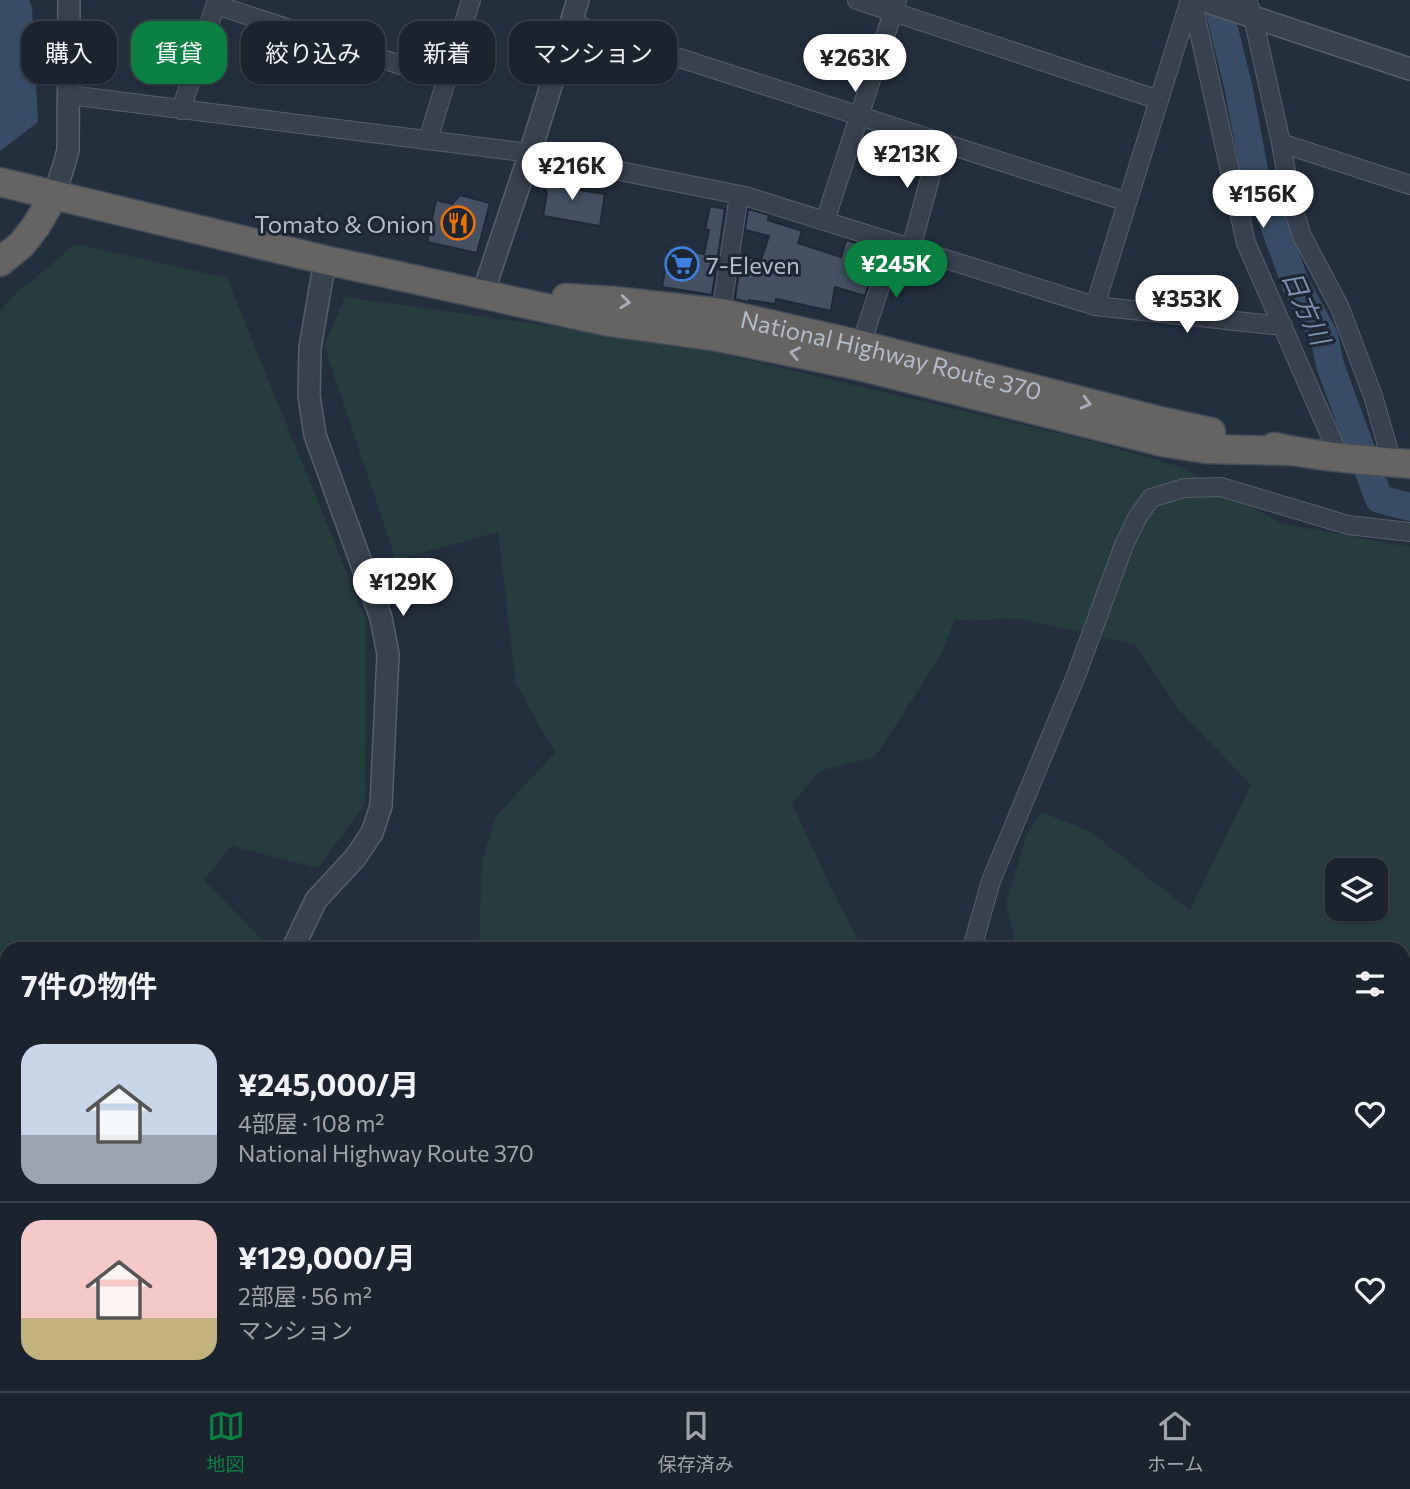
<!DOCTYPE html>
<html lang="ja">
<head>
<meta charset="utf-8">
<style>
  body { margin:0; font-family:Commissioner,"Noto Sans JP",sans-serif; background:#282f3a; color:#f1f3f6; height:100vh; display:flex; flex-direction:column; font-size:26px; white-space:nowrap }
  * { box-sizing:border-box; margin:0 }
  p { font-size:23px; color:#a0a4aa }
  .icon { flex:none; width:38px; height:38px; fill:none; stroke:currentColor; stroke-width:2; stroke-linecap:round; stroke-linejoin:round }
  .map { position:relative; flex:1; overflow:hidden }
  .details { position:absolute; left:0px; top:942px; width:1410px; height:450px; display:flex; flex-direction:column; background:#1b232e; border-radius:21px 21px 0 0; box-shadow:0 2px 5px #0004,0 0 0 2px #39404a }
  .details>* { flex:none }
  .hud { position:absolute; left:21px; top:21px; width:700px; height:63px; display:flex; gap:14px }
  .buttons { position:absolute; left:1325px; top:858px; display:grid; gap:14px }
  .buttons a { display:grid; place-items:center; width:63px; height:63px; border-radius:14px; background:#1b232e; box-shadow:0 2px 5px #0004,0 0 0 2px #39404a; font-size:35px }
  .price { position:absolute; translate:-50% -60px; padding:0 16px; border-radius:24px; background:#fff; color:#222; font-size:23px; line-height:46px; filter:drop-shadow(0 2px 4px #0008) }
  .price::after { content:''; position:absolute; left:50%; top:42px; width:21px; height:16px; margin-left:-10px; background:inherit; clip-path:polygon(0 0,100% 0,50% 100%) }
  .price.selected { background:#0b8043; color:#fff }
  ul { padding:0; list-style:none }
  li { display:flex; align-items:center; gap:21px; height:175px; padding:0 21px }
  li+li { border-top:2px solid #39404a }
  li span { display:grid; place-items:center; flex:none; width:196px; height:140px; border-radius:21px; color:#555 }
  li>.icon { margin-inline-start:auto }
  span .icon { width:84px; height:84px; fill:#fffc; stroke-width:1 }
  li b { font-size:30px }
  h2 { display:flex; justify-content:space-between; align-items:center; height:84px; padding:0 21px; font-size:30px }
  .tag { padding:0 24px; border-radius:21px; background:#1b232e; box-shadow:0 2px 5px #0004,0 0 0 2px #39404a; font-size:24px; line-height:63px }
  .tag.selected { background:#0b8043; color:#fff }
  .tab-bar { display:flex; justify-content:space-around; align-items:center; height:98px; border-top:2px solid #39404a; background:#1b232e; font-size:19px; color:#a0a4aa }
  .tab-bar a { display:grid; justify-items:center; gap:4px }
  .tab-bar .selected { color:#0b8043 }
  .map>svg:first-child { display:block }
  .green { fill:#263c3f; fill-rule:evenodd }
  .water { fill:#394c67 }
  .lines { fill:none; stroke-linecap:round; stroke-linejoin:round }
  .river { stroke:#394c67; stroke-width:28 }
  .building { fill:#455162; stroke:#1f2835; stroke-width:2 }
  .minor-casing { stroke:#565f6c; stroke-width:20 }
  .tertiary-casing { stroke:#565f6c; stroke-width:24 }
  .trunk-casing { stroke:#434c59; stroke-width:31 }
  .minor { stroke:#38414e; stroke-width:18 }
  .tertiary { stroke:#38414e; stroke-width:21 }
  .trunk { stroke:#656462; stroke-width:28 }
  .oneway { stroke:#a8afba }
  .labels { text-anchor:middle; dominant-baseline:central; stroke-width:6; stroke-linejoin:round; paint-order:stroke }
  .poi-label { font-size:24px; fill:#b4bcc9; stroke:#1d2633; text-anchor:end }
  .street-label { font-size:24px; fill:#b4bcc9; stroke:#1d2633 }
  .water-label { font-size:26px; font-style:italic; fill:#7c92b1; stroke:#1d2633 }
</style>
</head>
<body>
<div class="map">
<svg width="1410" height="1391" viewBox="0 0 1410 1391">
  <rect width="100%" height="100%" fill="#242f3e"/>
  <path class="green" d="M76,244L227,278L366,620L365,804L318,868L232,846L204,880L270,948H7V1384H51L54,1391H0V311L19,291Z
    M345,297L684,345L1087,440L1181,467L1283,524L1410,547V945L1404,971V948H1017L1006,905L1026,836L1041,812L1091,832L1190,910L1251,785L1179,710L1135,644L1022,619L955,620L940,657L875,757L820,771L792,803L830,886L862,948H541L479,944L482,861L496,816L555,753L516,684L498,532L396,560L324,346ZM1337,870H1376V908H1337Z
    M1404,1021L1410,1083V1391H1022L1023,1384H1404Z
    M460,1384H620L621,1391H459Z"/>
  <path class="water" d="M0,0H29L32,8L38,122L0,151Z"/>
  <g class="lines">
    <path class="river" d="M1217,0L1239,90L1254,170L1296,285L1324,336L1330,365L1379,499L1410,507"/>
  </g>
  <path class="building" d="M548,175L574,180L572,189L605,194L600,226L543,216L547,192L545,191Z
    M460,195L490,203L477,253L427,242L436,200L452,204Z
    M710,206L725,209L712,295L662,287L669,247L704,254L709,230L705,229Z
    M748,209L769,215L768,220L802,231L798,243L841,257L846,240L865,246L859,266L873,270L865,296L835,287L831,311L776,299L775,304L749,300L748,302L735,299L741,256L761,260L769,236L745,230Z"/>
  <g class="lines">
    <defs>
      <path id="minor" d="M857,0L1159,100
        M1192,0L1246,243L1340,458
        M1247,0L1253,17L1281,143L1291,201L1302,236L1340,308L1373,396L1392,462
        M216,5L447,80
        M571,23L1127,202
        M69,95L530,153L745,196L1095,306L1283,326
        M181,110L217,0
        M428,140L471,0
        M1281,143L1410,185
        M825,221L897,0
        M911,248L940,142
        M1095,306L1190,0
        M721,313L739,195
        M861,345L894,243
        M972,948L991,881L1077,673L1124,545L1137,518L1151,498L1184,488L1221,487L1348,525L1410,532
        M73,1384L76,1391
        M436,1384L437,1391
        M154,1391L156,1384
        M363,1391L365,1384
        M916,1391V1384"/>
      <path id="tertiary" d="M1202,0L1410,69
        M54,195L64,165L68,150L69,0
        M483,293L530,153L578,0
        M293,948L316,900L355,858L372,833L381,806L388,654L381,618L315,435L309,396L310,348L325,260
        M258,1391L260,1384"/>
      <g id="trunk">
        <path d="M0,182L325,260L610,322L718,337L855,365L1162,442L1206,449L1293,451"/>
        <path d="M0,262L22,244L36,226L54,195"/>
        <path id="s1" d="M566,298L614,301L721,313L861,345L1164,422L1211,432"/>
        <path d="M1274,447C1319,457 1364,460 1410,464"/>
      </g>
    </defs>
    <use href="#minor" class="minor-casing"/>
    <use href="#tertiary" class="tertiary-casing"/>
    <use href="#trunk" class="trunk-casing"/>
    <use href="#minor" class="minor"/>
    <use href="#tertiary" class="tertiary"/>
    <use href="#trunk" class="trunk"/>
  </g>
  <defs><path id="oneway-chevron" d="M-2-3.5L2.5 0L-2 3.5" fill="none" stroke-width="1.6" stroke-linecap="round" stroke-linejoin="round" transform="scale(1.75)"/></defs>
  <g class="oneway">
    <use href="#oneway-chevron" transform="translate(625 302) rotate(6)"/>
    <use href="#oneway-chevron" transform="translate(795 353) rotate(-168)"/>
    <use href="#oneway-chevron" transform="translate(1086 403) rotate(14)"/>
  </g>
  <defs>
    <symbol id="restaurant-ring" viewBox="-11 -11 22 22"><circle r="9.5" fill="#1d2633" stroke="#e8710a" stroke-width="1.5"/><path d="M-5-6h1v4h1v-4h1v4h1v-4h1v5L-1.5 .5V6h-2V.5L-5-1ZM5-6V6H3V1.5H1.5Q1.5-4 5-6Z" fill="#e8710a"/></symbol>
    <symbol id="supermarket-ring" viewBox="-11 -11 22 22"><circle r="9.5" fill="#1d2633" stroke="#3f7fe0" stroke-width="1.5"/><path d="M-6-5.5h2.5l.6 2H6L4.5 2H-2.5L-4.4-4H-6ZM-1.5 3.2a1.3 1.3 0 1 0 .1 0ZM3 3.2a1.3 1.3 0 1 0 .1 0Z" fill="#3f7fe0"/></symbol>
  </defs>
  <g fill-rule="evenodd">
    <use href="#restaurant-ring" x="439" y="204" width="38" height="38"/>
    <use href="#supermarket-ring" x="663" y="245" width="38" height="38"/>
  </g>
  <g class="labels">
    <g class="poi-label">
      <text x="434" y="223">Tomato &amp; Onion</text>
      <text x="706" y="264" text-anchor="start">7-Eleven</text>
    </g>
    <g class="street-label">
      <text stroke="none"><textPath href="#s1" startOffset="331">National Highway Route 370</textPath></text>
    </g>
    <g class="water-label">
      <text transform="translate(1307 307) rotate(66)">日方川</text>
    </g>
  </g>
</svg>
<div class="buttons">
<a><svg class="icon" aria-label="layers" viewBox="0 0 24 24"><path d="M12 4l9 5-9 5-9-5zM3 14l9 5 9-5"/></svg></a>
</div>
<b class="price" style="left:855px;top:94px">¥263K</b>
<b class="price" style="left:907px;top:190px">¥213K</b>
<b class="price" style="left:572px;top:202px">¥216K</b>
<b class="price" style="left:1263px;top:230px">¥156K</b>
<b class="price selected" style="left:896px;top:300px">¥245K</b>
<b class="price" style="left:1187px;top:335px">¥353K</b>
<b class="price" style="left:403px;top:618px">¥129K</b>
<div class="hud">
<a class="tag">購入</a>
<a class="tag selected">賃貸</a>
<a class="tag">絞り込み</a>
<a class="tag">新着</a>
<a class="tag">マンション</a>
</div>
<section class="details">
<h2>7件の物件<svg class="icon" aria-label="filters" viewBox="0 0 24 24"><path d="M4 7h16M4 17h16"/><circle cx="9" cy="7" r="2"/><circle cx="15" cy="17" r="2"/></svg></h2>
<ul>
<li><span style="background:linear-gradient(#c9d6e8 65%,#9aa5b1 0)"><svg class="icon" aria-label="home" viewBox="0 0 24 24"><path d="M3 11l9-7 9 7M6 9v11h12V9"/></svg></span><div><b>¥245,000/月</b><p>4部屋 · 108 m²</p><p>National Highway Route 370</p></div><svg class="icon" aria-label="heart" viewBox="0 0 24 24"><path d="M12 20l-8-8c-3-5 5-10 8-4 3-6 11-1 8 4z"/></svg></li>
<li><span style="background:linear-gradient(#f6c9c9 70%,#c2b280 0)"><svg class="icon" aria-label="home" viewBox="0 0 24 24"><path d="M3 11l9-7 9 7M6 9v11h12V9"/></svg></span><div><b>¥129,000/月</b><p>2部屋 · 56 m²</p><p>マンション</p></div><svg class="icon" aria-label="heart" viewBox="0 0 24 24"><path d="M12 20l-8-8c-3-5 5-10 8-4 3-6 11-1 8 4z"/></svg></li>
</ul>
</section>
</div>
<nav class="tab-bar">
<a class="selected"><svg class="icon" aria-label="map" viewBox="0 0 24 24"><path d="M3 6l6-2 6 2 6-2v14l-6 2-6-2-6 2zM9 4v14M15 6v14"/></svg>地図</a>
<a><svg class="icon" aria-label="saved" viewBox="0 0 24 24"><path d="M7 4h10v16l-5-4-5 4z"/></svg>保存済み</a>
<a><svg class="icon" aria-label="home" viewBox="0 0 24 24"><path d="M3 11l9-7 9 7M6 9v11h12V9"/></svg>ホーム</a>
</nav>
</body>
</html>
